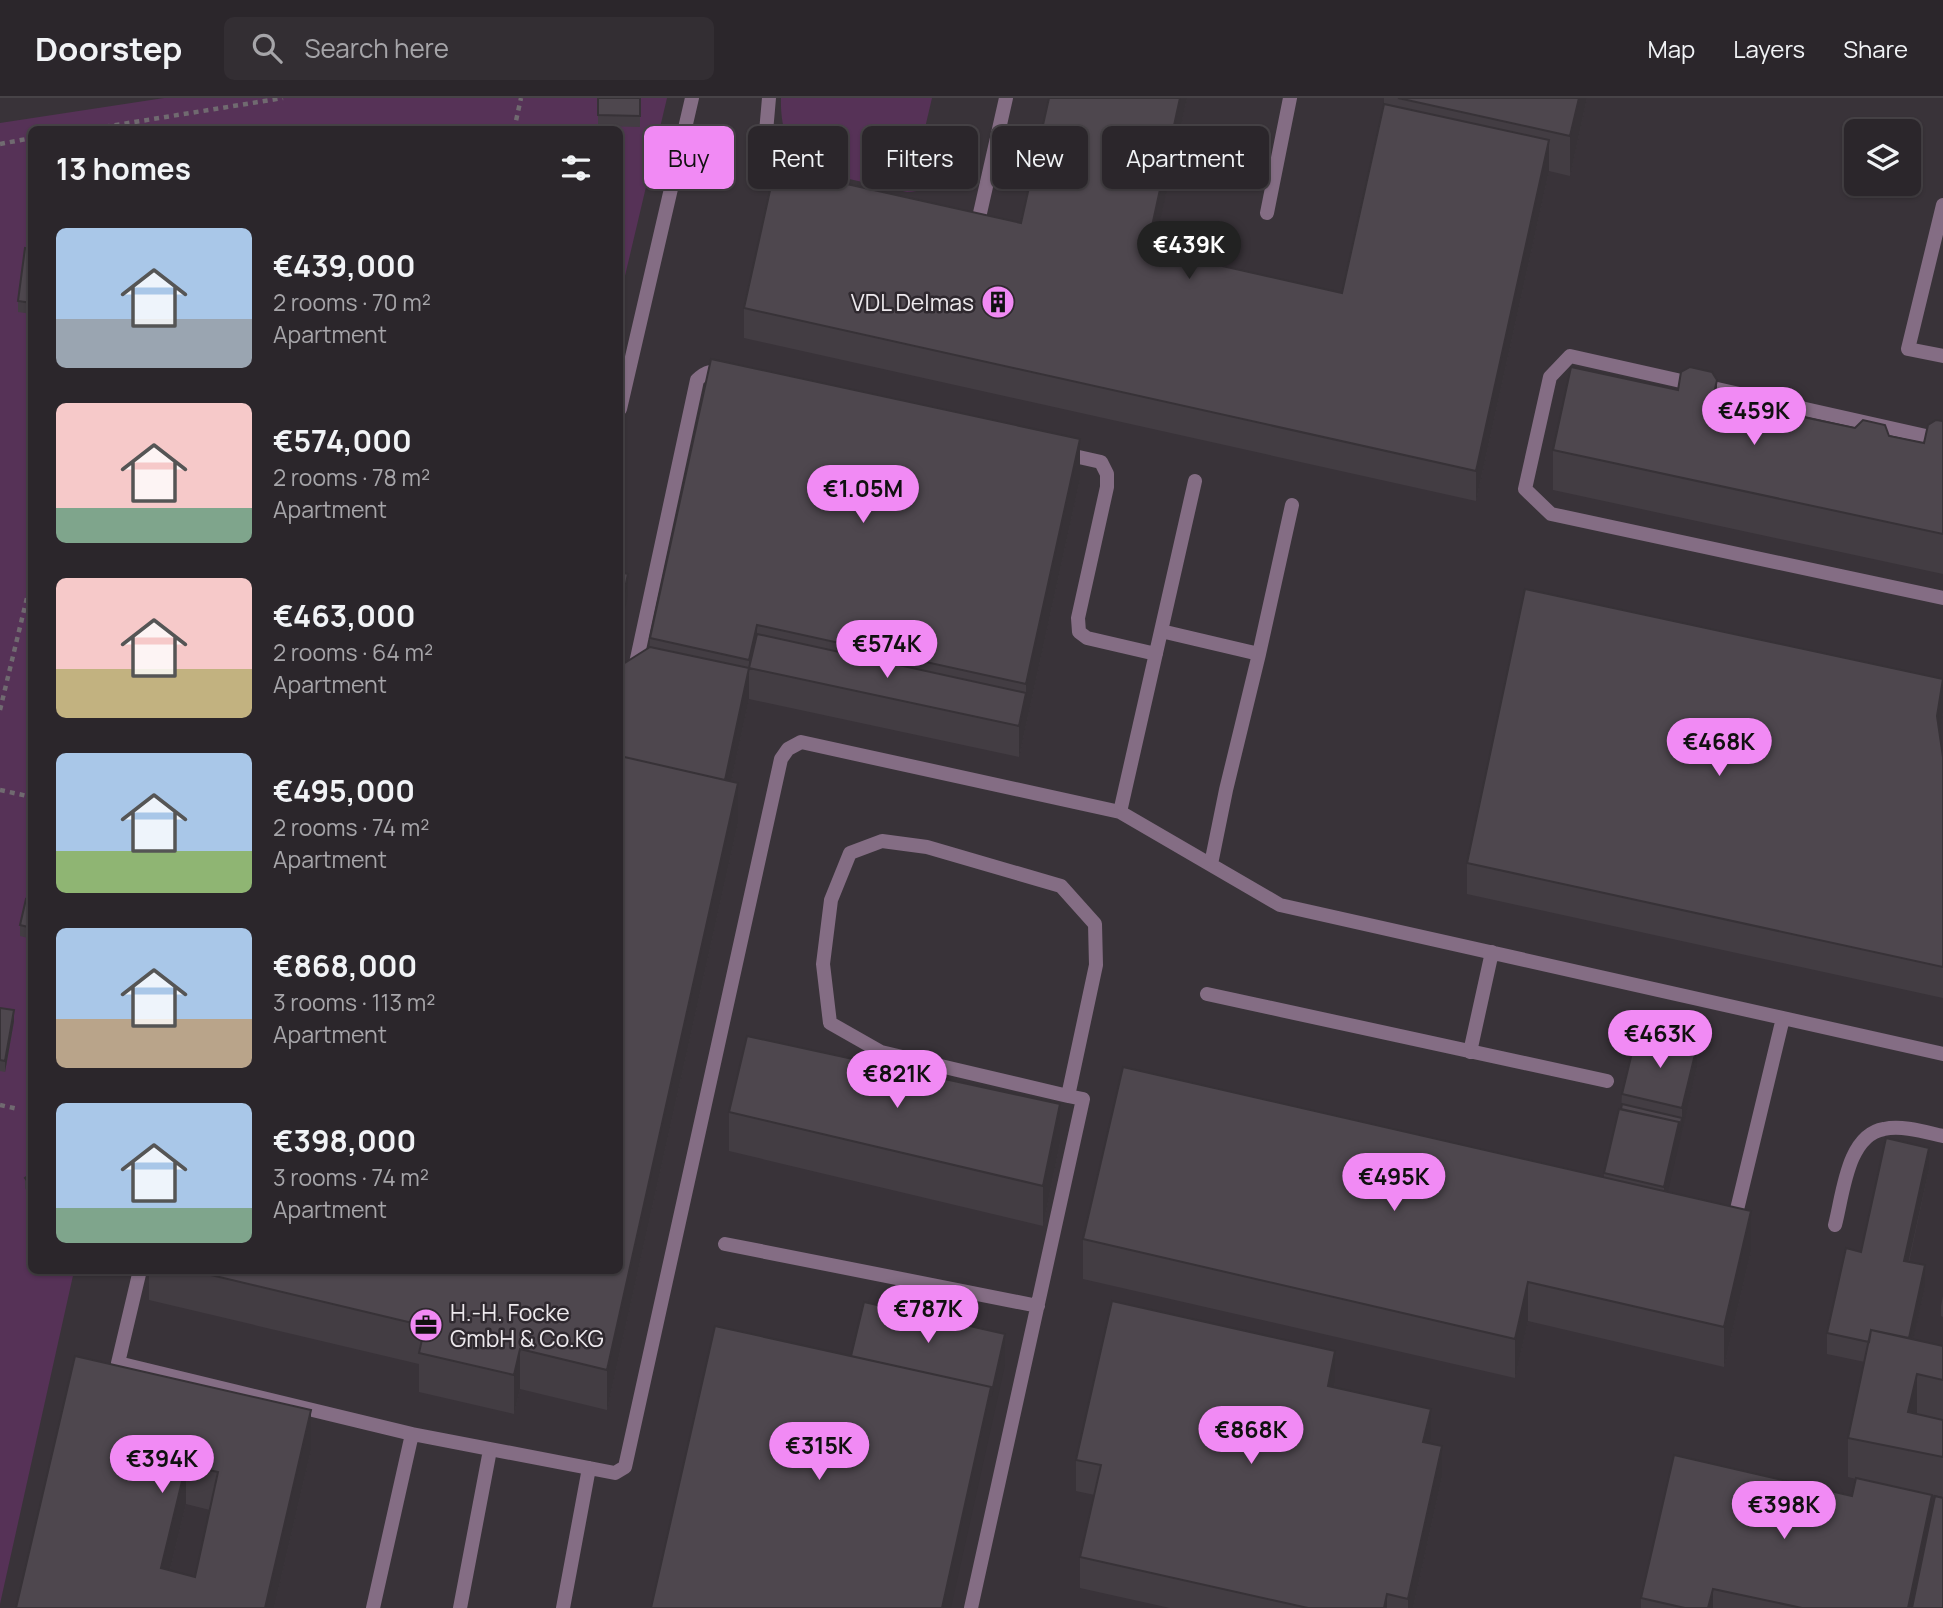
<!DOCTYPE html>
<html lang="en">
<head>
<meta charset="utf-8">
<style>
  body { margin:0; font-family:Manrope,sans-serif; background:#332e33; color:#f1f3f6; height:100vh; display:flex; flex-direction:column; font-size:26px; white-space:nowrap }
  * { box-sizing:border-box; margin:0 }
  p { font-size:23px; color:#a6a5a9 }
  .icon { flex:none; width:38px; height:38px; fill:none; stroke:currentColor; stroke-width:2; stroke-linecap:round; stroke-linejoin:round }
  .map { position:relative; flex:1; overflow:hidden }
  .drawer { position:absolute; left:28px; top:28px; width:595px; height:1148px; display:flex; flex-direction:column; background:#2b262b; border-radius:10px; box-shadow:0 2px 5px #0004,0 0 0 2px #474347 }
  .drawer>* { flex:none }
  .banner { position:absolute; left:644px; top:28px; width:665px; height:63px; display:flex; gap:14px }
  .controls { position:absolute; left:1844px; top:21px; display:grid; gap:14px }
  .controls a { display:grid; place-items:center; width:77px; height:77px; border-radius:10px; background:#2b262b; box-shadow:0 2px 5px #0004,0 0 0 2px #474347; font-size:35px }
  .price { position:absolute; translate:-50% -60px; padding:0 16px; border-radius:24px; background:#f18af4; color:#111; font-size:23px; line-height:46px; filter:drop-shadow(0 2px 4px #0008) }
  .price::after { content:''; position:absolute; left:50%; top:42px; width:21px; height:16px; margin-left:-10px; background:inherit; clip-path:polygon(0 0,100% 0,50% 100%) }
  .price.active { background:#222; color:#fff }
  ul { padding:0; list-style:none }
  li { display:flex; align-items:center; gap:21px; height:175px; padding:0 28px }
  li span { display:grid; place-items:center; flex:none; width:196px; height:140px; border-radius:10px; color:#555 }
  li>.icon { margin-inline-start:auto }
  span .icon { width:84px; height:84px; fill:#fffc; stroke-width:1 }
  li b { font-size:30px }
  h2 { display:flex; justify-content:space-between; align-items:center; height:84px; padding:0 28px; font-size:30px }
  .tag { padding:0 24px; border-radius:10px; background:#2b262b; box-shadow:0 2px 5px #0004,0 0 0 2px #474347; font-size:24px; line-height:63px }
  .tag.active { background:#f18af4; color:#111 }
  header { display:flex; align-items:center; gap:42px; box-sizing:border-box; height:98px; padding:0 35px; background:#2b262b; border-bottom:2px solid #474347 }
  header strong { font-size:33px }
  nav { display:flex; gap:38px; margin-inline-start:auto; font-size:24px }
  .search { width:490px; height:63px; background:#332e33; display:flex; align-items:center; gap:18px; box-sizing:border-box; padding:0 24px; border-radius:10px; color:#a6a5a9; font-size:26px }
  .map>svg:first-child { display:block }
  .green { fill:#563257 }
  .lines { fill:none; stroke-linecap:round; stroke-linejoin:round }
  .path { stroke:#706a70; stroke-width:4.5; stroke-dasharray:5 5; stroke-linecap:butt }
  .service { stroke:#846d84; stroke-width:14 }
  .wall { fill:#433d43; fill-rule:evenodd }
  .shaded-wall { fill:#373237 }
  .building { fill:#4e474e; stroke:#373237; stroke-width:2; fill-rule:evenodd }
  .labels { text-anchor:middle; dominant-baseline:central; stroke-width:5; stroke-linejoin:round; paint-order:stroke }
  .poi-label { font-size:23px; fill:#ede9ed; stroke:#2f292f; text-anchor:end }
</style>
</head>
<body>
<header>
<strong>Doorstep</strong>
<div class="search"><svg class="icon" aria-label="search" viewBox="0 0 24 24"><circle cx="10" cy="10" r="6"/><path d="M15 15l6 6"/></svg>Search here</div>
<nav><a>Map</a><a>Layers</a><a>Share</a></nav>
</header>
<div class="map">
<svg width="1943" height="1510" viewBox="0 0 1943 1510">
  <rect width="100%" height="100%" fill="#393339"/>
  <path class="green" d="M164,0H667L620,199V32H32V1172L74,1173L0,1506V25Z
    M781,0H932L921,47L951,54C944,79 935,93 907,94L818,74C789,59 780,31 781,0Z"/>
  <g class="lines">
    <path class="path" d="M85,32L283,0
      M514,32L521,0
      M0,46L32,40
      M0,612L32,479
      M0,692L32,699
      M0,1007L18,1011"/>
    <path class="service" d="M769,0L766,34L790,81L800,83
      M1943,107L1908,251L1943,258
      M1267,115L1290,0
      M970,122L978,124L1006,0
      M620,311L692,0
      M1943,342L1570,258L1550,279L1525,391L1551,416L1943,500
      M1061,355L1101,364L1107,376V389L1078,520L1079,534L1087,540L1156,556
      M1161,533L1259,556L1292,407
      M620,580L635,570L697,282C706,273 713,272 725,275
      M1120,714L1280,807L1943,956
      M1211,766L1226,692L1259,556
      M1207,896L1607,983
      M1470,954L1492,854
      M1734,1124L1783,920
      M1835,1127C1843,1097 1847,1037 1884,1031C1902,1027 1925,1034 1943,1038
      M725,1146L1038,1208
      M140,1172L118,1265L412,1336L373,1510
      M412,1336L615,1375L625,1369L781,661L788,651L801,644L1120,714L1195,383
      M460,1510L490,1352
      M563,1510L589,1370
      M971,1510L1083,1001L1068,998L881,954L830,925L823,866L831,802L850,755L882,743L927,749L1061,788L1095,826L1096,867L1068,998"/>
  </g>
  <path class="wall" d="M598,0H640V29L598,28Z
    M1049,0H1187L1153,153L1342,195L1384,6V0H1587L1570,78L1549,73L1476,403L744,240V210L1021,125Z
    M32,151V216L18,214V203Z
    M1717,300L1924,345L1943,323V476L1553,392V352Z
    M1080,381L1019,659L749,601L731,684L738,725L607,1312L520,1291L514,1316L419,1294V1266L149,1202V1172H620L650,540Z
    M1943,581V614L1939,635L1943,659V900L1467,796V765Z
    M32,802V841L20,838V827Z
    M0,910L14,923L5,974L0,973Z
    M1697,969L1667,1094L1751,1153L1724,1269L1528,1223L1515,1280L1083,1181V1141L1604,1079V1075L1621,1011L1622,996Z
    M729,1014L1060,1045L1043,1128L729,1053Z
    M1929,1071L1909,1164L1925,1189L1913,1241L1943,1248V1399L1913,1393L1932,1412L1943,1510H1641V1500L1852,1398L1856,1381L1848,1379V1340L1865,1264L1827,1256V1235L1861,1154Z
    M32,1075V1100L25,1090V1080Z
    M1943,1198V1219L1941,1218V1208Z
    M75,1258L311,1352L274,1510H16ZM186,1406L210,1412L195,1479L170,1472Z
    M1335,1284L1334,1289L1431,1341L1430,1345L1442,1379L1413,1510H1170L1080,1490V1459L1095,1397L1076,1393V1362Z"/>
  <path class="shaded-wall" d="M1180,0H1187L1147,182V151Z
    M1579,0H1587L1570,78V38Z
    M1549,42V73L1476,403V373Z
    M1717,282V321L1713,300Z
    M1080,341V381L1019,659V628L1026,595V586Z
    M628,476V497L620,535V514Z
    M757,527V566L749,570V601L723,721V691L749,570V562Z
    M1943,584V614L1937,649V618Z
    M738,685V725L607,1312V1272Z
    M14,912V923L5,974V963Z
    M1697,948V969L1664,1110V1089L1679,1024L1682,1020V1010Z
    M1060,1006V1045L1043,1128V1088Z
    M1929,1050V1071L1904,1184V1163Z
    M1751,1113V1153L1724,1269V1229Z
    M1925,1167V1189L1906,1273V1252Z
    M1528,1184V1223L1515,1280V1241Z
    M1005,1236V1267L951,1510H942L991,1289Z
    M520,1251V1291L514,1316V1277Z
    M1335,1253V1284L1328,1319V1288Z
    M1917,1276V1316L1908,1354V1314Z
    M1431,1311V1341L1423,1375V1344Z
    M311,1312V1352L274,1510H265Z
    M1442,1348V1379L1413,1510H1408V1501Z
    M186,1367V1406L161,1509V1470Z
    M1932,1397V1428L1915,1510H1908Z
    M1713,1491V1510H1708Z
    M1387,1496V1510H1384Z"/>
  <path class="building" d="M598,0H640V18L598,17Z
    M1049,0H1180L1147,151L1342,195L1384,6L1549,42L1476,373L744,210L775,70L1021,125Z
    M1398,0H1579L1570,38Z
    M426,29L440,32H426Z
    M25,150L32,151V205L18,203Z
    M711,261L1080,341L1026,586L757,527L749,562L650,540Z
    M1571,269L1678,292L1681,274L1690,269L1712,274L1717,282L1713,300L1748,307L1756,300L1779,304L1783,315L1855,330L1863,322L1885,327L1889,338L1924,345L1928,327L1936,322L1943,323V436L1553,352Z
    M620,474L628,476L620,514Z
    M1525,491L1943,581L1937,618L1943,659V869L1467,765Z
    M757,536L1026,595L1019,628L749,570Z
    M650,549L749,570L725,682L620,658V568Z
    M620,658L738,685L607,1272L520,1251L514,1277L419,1255L425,1228L190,1172H620Z
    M26,801L32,802V830L20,827Z
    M0,910L14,912L5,963L0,962Z
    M1637,934L1697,948L1682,1010L1622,996Z
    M747,938L1060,1006L1043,1088L729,1014Z
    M1123,969L1751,1113L1724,1229L1528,1184L1515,1241L1083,1141Z
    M1622,1006L1682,1020L1679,1034V1024L1621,1011Z
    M1619,1011L1679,1024L1664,1089L1604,1075Z
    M1886,1040L1929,1050L1904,1163L1925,1167L1909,1240L1871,1232L1869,1244L1827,1235L1846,1150L1861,1154Z
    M32,1075V1089L25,1080Z
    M1112,1203L1335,1253L1328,1288L1431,1311L1423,1344L1442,1348L1408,1501L1387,1496L1384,1510H1308L1080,1459L1101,1367L1076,1362Z
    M864,1204L1005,1236L991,1298V1289L851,1258Z
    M715,1228L991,1289L942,1510H651Z
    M1871,1232L1943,1248V1282L1917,1276L1908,1314L1943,1322V1359L1848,1340Z
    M75,1258L311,1312L265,1510H16ZM186,1367L218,1374L195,1479L161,1470Z
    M1674,1357L1852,1398L1856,1380L1932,1397L1908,1510H1802L1713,1491L1708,1510H1685L1641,1500Z
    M1935,1398L1943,1400V1510H1912Z"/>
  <defs>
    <symbol id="building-disc" viewBox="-11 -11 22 22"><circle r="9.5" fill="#f18af4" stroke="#2f292f"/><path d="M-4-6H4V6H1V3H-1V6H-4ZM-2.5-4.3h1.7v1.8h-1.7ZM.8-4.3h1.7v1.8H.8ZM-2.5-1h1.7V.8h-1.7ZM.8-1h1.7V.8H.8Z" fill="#111"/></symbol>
    <symbol id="office-disc" viewBox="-11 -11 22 22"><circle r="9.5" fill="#f18af4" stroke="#2f292f"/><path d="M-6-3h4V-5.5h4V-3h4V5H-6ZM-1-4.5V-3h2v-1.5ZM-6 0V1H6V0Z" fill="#111"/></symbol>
  </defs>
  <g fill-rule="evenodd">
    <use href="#building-disc" x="979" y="185" width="38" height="38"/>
    <use href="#office-disc" x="407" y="1208" width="38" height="38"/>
  </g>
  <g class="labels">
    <g class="poi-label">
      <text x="974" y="204">VDL Delmas</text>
      <text x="450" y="1214" text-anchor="start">H.-H. Focke<tspan x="450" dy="26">GmbH &amp; Co.KG</tspan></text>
    </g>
  </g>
</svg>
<div class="controls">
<a><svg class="icon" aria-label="layers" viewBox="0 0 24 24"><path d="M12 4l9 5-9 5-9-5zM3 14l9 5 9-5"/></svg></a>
</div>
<b class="price active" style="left:1189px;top:183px">€439K</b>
<b class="price" style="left:1754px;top:349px">€459K</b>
<b class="price" style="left:863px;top:427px">€1.05M</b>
<b class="price" style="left:887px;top:582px">€574K</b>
<b class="price" style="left:1719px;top:680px">€468K</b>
<b class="price" style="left:1660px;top:972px">€463K</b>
<b class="price" style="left:897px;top:1012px">€821K</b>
<b class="price" style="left:1394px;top:1115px">€495K</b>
<b class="price" style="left:928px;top:1247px">€787K</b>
<b class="price" style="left:1251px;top:1368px">€868K</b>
<b class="price" style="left:819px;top:1384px">€315K</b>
<b class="price" style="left:162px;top:1397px">€394K</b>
<b class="price" style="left:1784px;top:1443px">€398K</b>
<div class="banner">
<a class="tag active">Buy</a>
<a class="tag">Rent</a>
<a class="tag">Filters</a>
<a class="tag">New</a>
<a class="tag">Apartment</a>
</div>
<section class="drawer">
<h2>13 homes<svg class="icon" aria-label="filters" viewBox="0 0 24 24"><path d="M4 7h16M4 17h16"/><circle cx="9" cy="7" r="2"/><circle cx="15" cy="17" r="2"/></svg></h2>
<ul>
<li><span style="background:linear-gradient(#a9c7e8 65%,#9aa5b1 0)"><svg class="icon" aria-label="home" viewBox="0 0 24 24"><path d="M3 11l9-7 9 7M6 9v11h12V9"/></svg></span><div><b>€439,000</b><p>2 rooms · 70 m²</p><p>Apartment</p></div></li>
<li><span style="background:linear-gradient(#f6c9c9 75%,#7fa58c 0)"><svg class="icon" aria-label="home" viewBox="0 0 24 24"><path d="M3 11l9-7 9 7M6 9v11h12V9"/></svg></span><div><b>€574,000</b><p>2 rooms · 78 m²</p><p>Apartment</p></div></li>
<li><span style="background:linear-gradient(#f6c9c9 65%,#c2b280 0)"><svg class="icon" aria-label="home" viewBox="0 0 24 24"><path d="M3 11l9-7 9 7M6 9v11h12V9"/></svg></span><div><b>€463,000</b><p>2 rooms · 64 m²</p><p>Apartment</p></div></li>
<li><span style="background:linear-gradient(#a9c7e8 70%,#8fb573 0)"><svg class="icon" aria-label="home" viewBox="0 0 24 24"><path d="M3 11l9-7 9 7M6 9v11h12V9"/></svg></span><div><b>€495,000</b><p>2 rooms · 74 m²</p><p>Apartment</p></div></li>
<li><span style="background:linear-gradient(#a9c7e8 65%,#b9a48a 0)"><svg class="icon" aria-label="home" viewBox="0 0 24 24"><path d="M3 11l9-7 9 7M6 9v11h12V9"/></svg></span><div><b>€868,000</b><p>3 rooms · 113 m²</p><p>Apartment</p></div></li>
<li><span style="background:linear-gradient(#a9c7e8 75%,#7fa58c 0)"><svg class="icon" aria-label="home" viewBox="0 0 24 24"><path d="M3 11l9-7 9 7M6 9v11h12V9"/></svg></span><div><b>€398,000</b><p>3 rooms · 74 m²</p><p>Apartment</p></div></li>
</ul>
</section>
</div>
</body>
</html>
